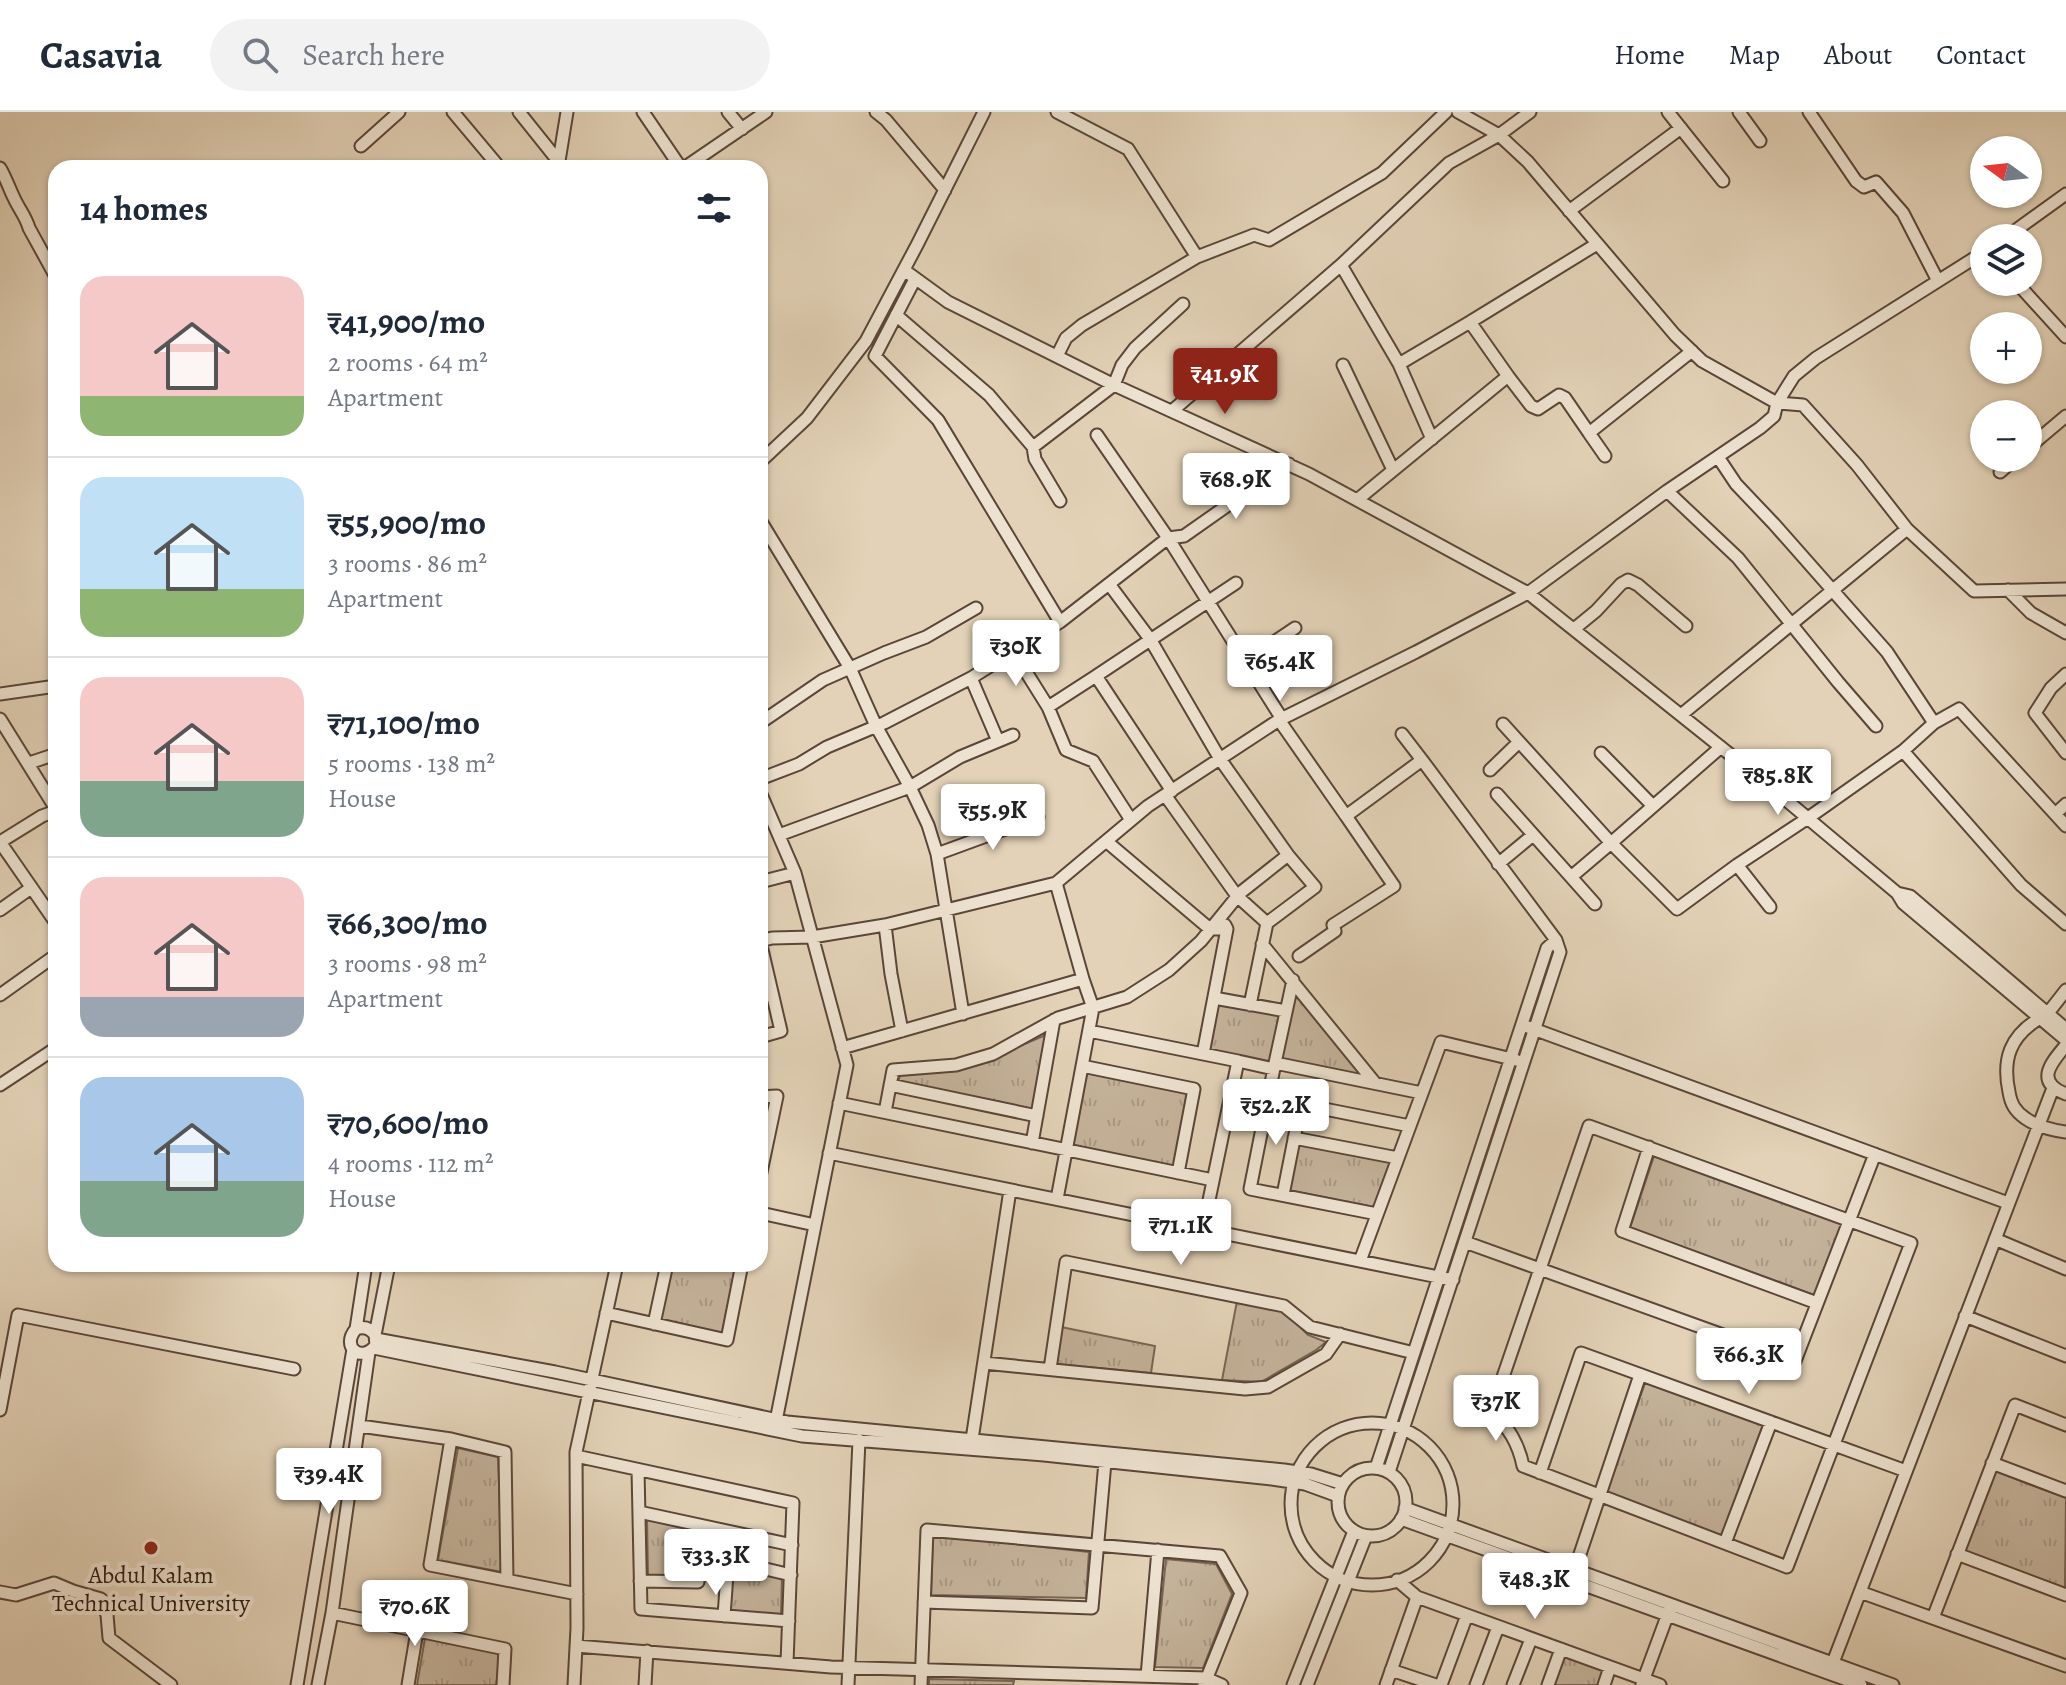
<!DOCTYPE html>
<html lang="en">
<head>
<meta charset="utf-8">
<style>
  body { margin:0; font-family:Alegreya,serif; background:#f2f2f3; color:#1f2937; height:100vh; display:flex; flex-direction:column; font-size:30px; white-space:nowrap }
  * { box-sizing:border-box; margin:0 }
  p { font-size:26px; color:#747a83 }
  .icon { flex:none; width:44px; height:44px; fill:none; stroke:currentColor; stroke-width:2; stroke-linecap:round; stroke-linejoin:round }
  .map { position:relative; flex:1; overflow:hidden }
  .drawer { position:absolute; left:48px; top:48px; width:720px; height:1112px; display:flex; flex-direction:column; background:#fff; border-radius:24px; box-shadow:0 2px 6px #0004 }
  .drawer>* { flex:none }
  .needle { width:52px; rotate:285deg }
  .fabs { position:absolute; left:1970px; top:24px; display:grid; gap:16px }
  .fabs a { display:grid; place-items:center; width:72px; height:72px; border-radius:50%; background:#fff; box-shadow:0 2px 6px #0004; font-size:40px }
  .price { position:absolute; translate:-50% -68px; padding:0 18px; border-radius:8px; background:#fff; color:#222; font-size:26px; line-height:52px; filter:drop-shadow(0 2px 4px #0008) }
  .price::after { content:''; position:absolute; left:50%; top:48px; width:24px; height:18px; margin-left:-12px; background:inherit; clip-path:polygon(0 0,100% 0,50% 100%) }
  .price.active { background:#8f2418; color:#fff }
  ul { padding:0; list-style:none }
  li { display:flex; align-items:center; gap:24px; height:200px; padding:0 32px }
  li+li { border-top:2px solid #e0e1e3 }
  li span { display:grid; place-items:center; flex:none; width:224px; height:160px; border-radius:24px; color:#555 }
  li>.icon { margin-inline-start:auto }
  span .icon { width:96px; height:96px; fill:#fffc; stroke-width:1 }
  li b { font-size:34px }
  h2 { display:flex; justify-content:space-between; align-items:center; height:96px; padding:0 32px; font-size:34px }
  header { display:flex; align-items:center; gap:48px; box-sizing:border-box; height:112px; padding:0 40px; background:#fff; border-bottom:2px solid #e0e1e3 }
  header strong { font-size:38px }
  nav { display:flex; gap:44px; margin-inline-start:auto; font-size:28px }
  .search { width:560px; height:72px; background:#f2f2f3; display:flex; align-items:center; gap:20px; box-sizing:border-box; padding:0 28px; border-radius:44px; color:#747a83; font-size:30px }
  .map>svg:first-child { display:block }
  .park { fill:url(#park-tufts); stroke:#786554; stroke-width:2 }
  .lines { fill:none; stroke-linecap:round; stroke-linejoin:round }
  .minor-casing { stroke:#5a4638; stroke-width:15 }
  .minor { stroke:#ede2d0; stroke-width:11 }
  .poi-dot { fill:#8f2418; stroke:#ede2d0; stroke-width:3 }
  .labels { text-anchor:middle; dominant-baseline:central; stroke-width:8; stroke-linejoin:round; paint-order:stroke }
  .poi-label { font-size:24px; fill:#2c180e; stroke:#ede2d0 }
</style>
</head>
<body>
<header>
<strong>Casavia</strong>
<div class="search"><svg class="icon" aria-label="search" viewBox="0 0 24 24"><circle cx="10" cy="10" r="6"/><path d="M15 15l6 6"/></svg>Search here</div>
<nav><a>Home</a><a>Map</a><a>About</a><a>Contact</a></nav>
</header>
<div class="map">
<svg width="2066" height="1573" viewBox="0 0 2066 1573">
  <defs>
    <pattern id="park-tufts" width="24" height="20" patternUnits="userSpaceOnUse" patternTransform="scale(2)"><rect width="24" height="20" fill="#c4b29a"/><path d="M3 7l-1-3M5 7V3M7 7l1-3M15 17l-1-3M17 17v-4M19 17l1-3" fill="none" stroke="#a99884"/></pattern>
  </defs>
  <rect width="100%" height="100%" fill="#e3d2b7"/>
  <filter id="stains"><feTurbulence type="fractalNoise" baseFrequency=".0025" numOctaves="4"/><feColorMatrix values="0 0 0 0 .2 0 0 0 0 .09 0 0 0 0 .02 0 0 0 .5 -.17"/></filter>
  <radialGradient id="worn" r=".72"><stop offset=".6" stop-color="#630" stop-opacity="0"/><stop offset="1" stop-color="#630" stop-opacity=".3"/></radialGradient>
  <path class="park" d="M1294,881L1364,964L1281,947Z
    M1218,890L1280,903L1270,952L1207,939Z
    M1048,922L1033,997L898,970L901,961L971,955Z
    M1087,961L1188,980L1174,1054L1072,1034Z
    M1298,1031L1390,1050L1374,1095L1288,1078Z
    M1654,1044L1842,1112L1814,1183L1630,1116Z
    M671,1152H736L722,1221L658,1208Z
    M1237,1189L1284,1199L1308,1223L1326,1230L1316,1238L1261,1270L1222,1268Z
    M1061,1215L1155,1234L1151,1261L1056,1252Z
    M1645,1271L1763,1313L1722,1424L1607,1380Z
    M458,1336L498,1345L502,1460L438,1448Z
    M1995,1359L2066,1386L2065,1476L1965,1439Z
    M647,1406L697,1417L694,1466L648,1464Z
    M933,1423L1089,1440L1086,1486L931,1483Z
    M1166,1447L1216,1452L1232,1482L1203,1556L1155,1555Z
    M731,1453L782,1465L781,1504L729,1500Z
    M425,1526L500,1540L498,1573H417Z
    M1561,1543L1605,1559L1600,1573H1550Z
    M929,1567L1014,1569L1013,1573H929Z"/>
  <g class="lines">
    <defs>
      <path id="minor" d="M453,0L500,56
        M519,0L559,50
        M643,0L681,56
        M728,0L742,17
        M876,0L886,8L945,78
        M1057,0L1128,37L1197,145L1254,123L1269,128L1382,61L1446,0
        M1668,0L1723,69
        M1739,0L1760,29
        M1809,0L1856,69L1864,75L1876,70L1903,101L1938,169
        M361,34L399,0
        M558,55L567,0
        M0,56C6,66 9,76 14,86C19,97 26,105 29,116L56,165
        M684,56L766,0
        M1569,99L1681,16
        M2005,126L2066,82
        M904,158L948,190L1114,273L1309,362L1528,481L1767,672L1897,781L1903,791L2066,928
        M915,167L875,244L938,308L1060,510
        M2016,170L2066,225
        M896,203L989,283L1033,335L1114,273L1122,253L1135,236L1183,192
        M1057,244L1066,226L1082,213L1197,145
        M1399,252L1341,153L1449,51L1499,23L1530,0
        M1343,253L1393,358
        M1508,264L1531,294L1538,297L1559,283L1565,286L1589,321L1692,239
        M1172,299L1341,153
        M1589,321L1605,344
        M1097,323L1168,426L1184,424L1248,379L1289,352
        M1432,327L1399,252L1470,210
        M1033,335L1035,347L1060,389
        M2028,336L2066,304
        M1718,345L1736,372L1774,412L1887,540L1934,611
        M760,350L807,306L866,229L917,133L984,0
        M2000,360L2016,346
        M1667,379L1738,446L1838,570L1876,614
        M1357,388L1508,264L1470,210L1597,132
        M760,408L850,556L876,614L910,675L928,713L937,742L963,902
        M1907,417L1857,353L1803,293L1777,291L1794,264L1816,246L1984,140
        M2008,478L2031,501L2066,521
        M1574,517L1596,499L1621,472L1628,468L1638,473L1686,514
        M1013,539L1048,595L1066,638L1093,649L1131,708
        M1246,549L1295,516
        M2066,562L2051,576L2035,601L2066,641
        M0,582L56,574
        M1048,595L1096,564
        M1681,603L1907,417L1974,479L2066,477
        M0,607L56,697
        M1279,608L1416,540L1528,481L1667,379L1760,316L1774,304L1777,291L1702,249L1675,223L1528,50L1499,23L1458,0
        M760,611L823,568L884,541L926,525L976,496
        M1503,612L1611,731L1721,635
        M1402,622L1422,648
        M998,629L971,566L1060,510L1168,426L1282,607
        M1903,639L2021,773L2066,812
        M1601,641L1653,694
        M29,651L56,642
        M1490,658L1519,630
        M760,667L799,652L827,635L884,611L971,566
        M1172,679L1096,564L1236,471
        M760,680L795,761
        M1497,682L1571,765L1611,731L1677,797L1737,753L1770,795
        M1165,683L1237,784L1267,811
        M2055,702L2066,692
        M779,723L910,675L960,645L1013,623
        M1106,729L1210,817H1227
        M0,730L56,811
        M0,730L42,704L56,699
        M937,742L1038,705
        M1498,752L1533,723
        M1737,753L1808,706L1903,639L1934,611L1959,597L2066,714
        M1571,765L1595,792
        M760,770L795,761L847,953L775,1314
        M1897,781L1910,784L2066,917
        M0,798L31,776
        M885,813L891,862L902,919
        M760,829L772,826L812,825L885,813L1056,771
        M1262,832L1375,971
        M1299,844L1335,819L1333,813L1394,774L1346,704
        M1293,868L1275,951L1422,981
        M0,883L56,843
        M760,885L772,882
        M1214,886L1286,899
        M1250,893L1267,811L1315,775L1288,743
        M2048,901L2066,878
        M2040,906C2010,924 2002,947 2009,980C2011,992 2015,999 2025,1006C2037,1015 2051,1018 2066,1020
        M1528,915L2008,1091
        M1089,919L1238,949L1203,1117
        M760,925L781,919L760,829
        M2066,933C2051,951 2034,970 2066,982
        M842,936L1083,867
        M1203,942L1227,817L1225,813
        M1238,949L1274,957
        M1275,951L1250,1077L1377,1102
        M1082,954L1194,977L1178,1061
        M0,973L56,936
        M890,973L1037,1004
        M760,985L777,984L760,1065
        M1269,986L1410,1014
        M839,991L1213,1068
        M885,1000L893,958L956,953L993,942L1058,906L1127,885L1169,858L1201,829L1240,781L1288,743L1220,647L1150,527L1109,472
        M1589,1014L1911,1131L1787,1455L1523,1354C1518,1329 1508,1317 1492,1297Z
        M1294,1026L1398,1046
        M1032,1031L1054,908
        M1649,1035L1622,1119L1817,1191
        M829,1041L1453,1168
        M1283,1083L1301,992
        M1057,1087L1093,896L1083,867L1056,771L1148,694L1279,608L1346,704L1422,648L1556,828L1560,840L1389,1360
        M760,1101L815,1113
        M1995,1127L2066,1157
        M1465,1130L1795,1249L1875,1042
        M1360,1149L1441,930L1516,948
        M606,1201L727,1228L742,1152
        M1965,1204L2066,1244
        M654,1212L667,1152
        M356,1217C364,1214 370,1216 375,1223L376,1233C362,1252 340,1235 356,1217L366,1152
        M375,1223L389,1152
        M376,1227L555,1260L787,1310L1284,1358L1311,1362L1343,1372
        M374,1236L802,1324L1044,1343L1272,1367L1305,1372L1338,1384
        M984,1251L1245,1277L1268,1275L1326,1242L1340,1222
        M1050,1257L1066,1150L1284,1194L1310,1215L1414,1241
        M0,1298L18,1203L294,1257
        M1291 1392a81 81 0 1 1 162 0a81 81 0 1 1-162 0Z
        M360,1314L451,1327L505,1340L507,1468
        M451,1327L430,1453L577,1482
        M971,1334L1010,1078
        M576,1344L793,1391L787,1551
        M1992,1351L2066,1379
        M1376,1356L1547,836L1556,828
        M1338 1390a34 34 0 1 1 68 0a34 34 0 1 1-68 0Z
        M638,1358L641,1497L789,1509
        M1540,1361L1581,1241L1906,1359
        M1405,1396L1893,1573
        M639,1400L792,1433
        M1401,1407L1861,1573
        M1725,1431L1771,1310
        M1957,1442L2066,1483
        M1573,1463L1640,1263
        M1397,1468L1417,1485L1660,1573
        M640,1469L698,1470L703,1414
        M0,1480L16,1483L54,1471L73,1479L101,1487L107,1503L109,1526L171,1573
        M1860,1480L2066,1554
        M924,1490L1092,1496L1105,1350
        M332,1501L505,1537L503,1573
        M724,1504L728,1448L791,1463
        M1933,1506L2015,1293L2066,1313
        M576,1534L831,1555L1206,1566L1222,1573
        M1391,1558L1436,1573
        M1829,1561L2053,976
        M1147,1564L1158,1438
        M1642,1572L1669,1499
        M297,1573L353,1237
        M318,1573L332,1501L369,1240
        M408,1573L417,1519
        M574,1573L577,1516L576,1340L617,1152
        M645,1573L647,1539
        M848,1573L859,1328
        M921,1573L927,1418L1220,1444L1241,1481L1204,1573
        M1293,1573L1354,1419
        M1307,1573L1366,1424
        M1386,1573L1417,1485
        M1441,1573L1467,1503
        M1476,1573L1498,1515
        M1513,1573L1531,1527
        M1548,1573L1561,1537
        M1604,1573L1610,1555"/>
    </defs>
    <use href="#minor" class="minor-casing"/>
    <use href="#minor" class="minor"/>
  </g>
  <circle class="poi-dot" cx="151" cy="1436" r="8"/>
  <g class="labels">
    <g class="poi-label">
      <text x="151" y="1463">Abdul Kalam<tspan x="151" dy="28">Technical University</tspan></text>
    </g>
  </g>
  <rect width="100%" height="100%" filter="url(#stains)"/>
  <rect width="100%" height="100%" fill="url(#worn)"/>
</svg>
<div class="fabs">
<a><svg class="needle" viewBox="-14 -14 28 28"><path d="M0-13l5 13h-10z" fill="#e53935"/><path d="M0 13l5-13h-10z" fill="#747a83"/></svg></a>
<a><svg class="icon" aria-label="layers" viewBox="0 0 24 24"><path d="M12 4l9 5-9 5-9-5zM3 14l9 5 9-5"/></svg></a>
<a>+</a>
<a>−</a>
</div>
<b class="price active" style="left:1225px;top:304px">₹41.9K</b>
<b class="price" style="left:1236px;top:409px">₹68.9K</b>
<b class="price" style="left:1016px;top:576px">₹30K</b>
<b class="price" style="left:1280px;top:591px">₹65.4K</b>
<b class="price" style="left:1778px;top:705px">₹85.8K</b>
<b class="price" style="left:993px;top:740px">₹55.9K</b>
<b class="price" style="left:1276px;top:1035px">₹52.2K</b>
<b class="price" style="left:1181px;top:1155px">₹71.1K</b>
<b class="price" style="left:1749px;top:1284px">₹66.3K</b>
<b class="price" style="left:1496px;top:1331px">₹37K</b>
<b class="price" style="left:329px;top:1404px">₹39.4K</b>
<b class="price" style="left:716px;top:1485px">₹33.3K</b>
<b class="price" style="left:1535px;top:1509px">₹48.3K</b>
<b class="price" style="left:415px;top:1536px">₹70.6K</b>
<section class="drawer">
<h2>14 homes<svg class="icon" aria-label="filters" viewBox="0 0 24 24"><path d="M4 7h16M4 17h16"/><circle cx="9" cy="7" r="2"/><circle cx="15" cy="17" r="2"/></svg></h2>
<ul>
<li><span style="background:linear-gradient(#f6c9c9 75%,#8fb573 0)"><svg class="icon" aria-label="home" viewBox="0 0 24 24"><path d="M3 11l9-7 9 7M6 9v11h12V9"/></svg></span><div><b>₹41,900/mo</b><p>2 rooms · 64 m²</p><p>Apartment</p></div></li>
<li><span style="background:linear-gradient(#bfe0f5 70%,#8fb573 0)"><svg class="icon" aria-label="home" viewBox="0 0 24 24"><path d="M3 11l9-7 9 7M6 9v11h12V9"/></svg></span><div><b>₹55,900/mo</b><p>3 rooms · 86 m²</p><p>Apartment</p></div></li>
<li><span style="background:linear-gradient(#f6c9c9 65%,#7fa58c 0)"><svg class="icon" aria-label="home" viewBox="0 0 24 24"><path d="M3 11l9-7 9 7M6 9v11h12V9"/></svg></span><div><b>₹71,100/mo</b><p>5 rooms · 138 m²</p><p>House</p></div></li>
<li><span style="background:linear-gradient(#f6c9c9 75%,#9aa5b1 0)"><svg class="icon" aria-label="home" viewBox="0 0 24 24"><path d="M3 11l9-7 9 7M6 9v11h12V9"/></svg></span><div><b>₹66,300/mo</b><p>3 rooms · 98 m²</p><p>Apartment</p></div></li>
<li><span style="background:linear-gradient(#a9c7e8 65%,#7fa58c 0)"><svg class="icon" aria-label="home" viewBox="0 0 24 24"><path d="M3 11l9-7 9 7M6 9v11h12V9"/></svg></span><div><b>₹70,600/mo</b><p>4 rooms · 112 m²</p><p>House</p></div></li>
</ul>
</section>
</div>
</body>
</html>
